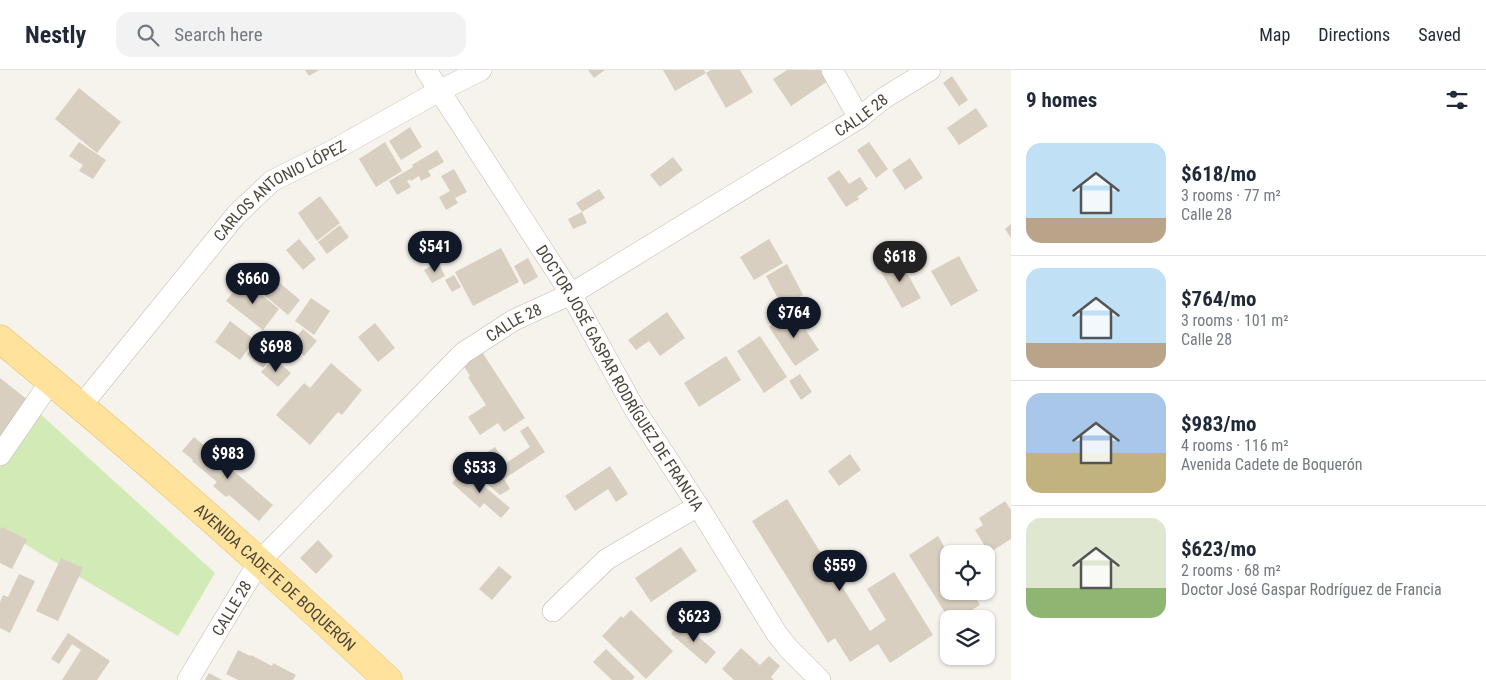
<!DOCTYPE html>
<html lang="en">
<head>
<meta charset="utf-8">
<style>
  body { margin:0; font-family:"Roboto Condensed",sans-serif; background:#f2f2f3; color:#1f2937; height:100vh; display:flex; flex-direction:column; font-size:19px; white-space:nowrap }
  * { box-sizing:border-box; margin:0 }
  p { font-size:16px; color:#747a83 }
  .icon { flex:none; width:28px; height:28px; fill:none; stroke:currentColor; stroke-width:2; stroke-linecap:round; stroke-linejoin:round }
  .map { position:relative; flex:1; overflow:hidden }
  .sheet { display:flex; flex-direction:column; background:#fff; width:475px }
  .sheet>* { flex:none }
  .buttons { position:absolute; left:940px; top:475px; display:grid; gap:10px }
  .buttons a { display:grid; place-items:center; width:55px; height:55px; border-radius:10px; background:#fff; box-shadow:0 1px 4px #0004; font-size:25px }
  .price { position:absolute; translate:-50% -42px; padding:0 11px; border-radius:18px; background:#111827; color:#fff; font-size:16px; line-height:32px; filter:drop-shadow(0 1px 2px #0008) }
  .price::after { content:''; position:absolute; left:50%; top:30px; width:15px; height:11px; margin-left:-8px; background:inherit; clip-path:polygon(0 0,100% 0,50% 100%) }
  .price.active { background:#222; color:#fff }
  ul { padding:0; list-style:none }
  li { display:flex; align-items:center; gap:15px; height:125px; padding:0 15px }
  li+li { border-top:1px solid #e0e1e3 }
  li span { display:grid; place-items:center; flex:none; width:140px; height:100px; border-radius:15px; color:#555 }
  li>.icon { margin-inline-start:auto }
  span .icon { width:60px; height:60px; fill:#fffc; stroke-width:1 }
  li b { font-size:21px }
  h2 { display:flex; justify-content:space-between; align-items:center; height:60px; padding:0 15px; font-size:21px }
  header { display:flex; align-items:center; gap:30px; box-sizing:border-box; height:70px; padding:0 25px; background:#fff; border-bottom:1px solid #e0e1e3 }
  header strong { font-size:24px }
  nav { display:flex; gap:28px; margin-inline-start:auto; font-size:18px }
  .search { width:350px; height:45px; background:#f2f2f3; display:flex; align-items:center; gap:12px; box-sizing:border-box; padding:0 18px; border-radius:15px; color:#747a83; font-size:19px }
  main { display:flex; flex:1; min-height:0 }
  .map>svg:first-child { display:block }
  .green { fill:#d2eab5 }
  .building { fill:#d8cfc1 }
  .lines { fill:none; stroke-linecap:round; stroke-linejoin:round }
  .minor-casing { stroke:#c2bbae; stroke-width:22 }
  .major-casing { stroke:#e6c16a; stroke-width:29 }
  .minor { stroke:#fff; stroke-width:21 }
  .major { stroke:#ffe39c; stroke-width:28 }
  .labels { text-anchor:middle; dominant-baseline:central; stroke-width:4; stroke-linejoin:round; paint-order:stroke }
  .street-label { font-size:16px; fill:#4b4439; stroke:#fff }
</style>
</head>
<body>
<header>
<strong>Nestly</strong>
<div class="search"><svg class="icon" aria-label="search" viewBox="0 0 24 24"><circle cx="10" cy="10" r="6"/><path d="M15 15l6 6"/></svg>Search here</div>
<nav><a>Map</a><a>Directions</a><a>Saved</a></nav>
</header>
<main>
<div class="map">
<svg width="1011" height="610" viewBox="0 0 1011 610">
  <rect width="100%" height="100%" fill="#f6f3ec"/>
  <path class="green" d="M37,341L215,503L178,566L0,459V397Z"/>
  <path class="building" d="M305,0H319L309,6Z
    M588,0H605L594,8Z
    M663,0H704L706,3L675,21Z
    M711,0H740L753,22L726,38L706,3Z
    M787,0H821L828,11L791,36L773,9Z
    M952,6L968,30L959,36L943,13Z
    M79,18L121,52L97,83L55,49Z
    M976,38L988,56L959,75L947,58Z
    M410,57L422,77L401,90L389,71Z
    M79,72L106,90L93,109L79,101L83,95L69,86Z
    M385,72L402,101L376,117L359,89Z
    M869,72L888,99L876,108L857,80Z
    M437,80L444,92L428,101L431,106L421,111L419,106L411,111L410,109L407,111L411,117L397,125L389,111L413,97L412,95Z
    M673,87L683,100L660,117L650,105Z
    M910,88L923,108L905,120L892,100Z
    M454,99L467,122L455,128L458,133L446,140L439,127L450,121L441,106Z
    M839,100L849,114L860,107L868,119L857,127L859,129L846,137L827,108Z
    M599,119L605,128L582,142L576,133Z
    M320,126L340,153L317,171L298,143Z
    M582,142L587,153L573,159L568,149Z
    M1011,154V168L1005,159Z
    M340,155L349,167L327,184L318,172Z
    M299,169L316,189L303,200L286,180Z
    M769,169L783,193L754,210L740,187Z
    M501,178L519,212L473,236L455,202Z
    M959,186L978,221L951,236L931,201Z
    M898,187L921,228L902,238L879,198Z
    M528,188L538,207L524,215L514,196Z
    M438,192L445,206L432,213L424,200Z
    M787,194L803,225L782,236L766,206Z
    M263,199L300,230L288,245L251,214Z
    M454,205L461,217L452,222L445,210Z
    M243,210L279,239L263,260L226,231Z
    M311,228L330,241L314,265L295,251Z
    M793,241L819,280L795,296L769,257Z
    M667,242L685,268L660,286L649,271L636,280L628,270Z
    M230,251L255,270L240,290L215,272Z
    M375,253L395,278L378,292L358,267Z
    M303,259L317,271L304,286L290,274Z
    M760,266L787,307L764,323L737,281Z
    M258,270L274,284L263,298L247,284Z
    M482,282L525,348L504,362L498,353L480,365L468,347L486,335L468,307L470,306L463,295Z
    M726,286L741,310L699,337L684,313Z
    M274,288L291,303L278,317L261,302Z
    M331,293L362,320L342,345L338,342L310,375L276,345L304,313L310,318Z
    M800,304L812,322L801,330L789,311Z
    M0,308L28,330L0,369Z
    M528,356L545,382L504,409L510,419L500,425L485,412L482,414L469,394L495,377L506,393L530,377L520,361Z
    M194,367L273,435L259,451L229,425L226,427L213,416L217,412L192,391L193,390L182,381Z
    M850,384L861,400L839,416L828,401Z
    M610,396L628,424L616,432L608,419L575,441L565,426Z
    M464,399L510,438L501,448L484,433L480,438L452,413Z
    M787,429L870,561L886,550L867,519L894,502L933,565L890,593L878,574L850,592L835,568L828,573L752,451Z
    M1005,431L1011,440V469L989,483L975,460L983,455L979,448Z
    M2,457L27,469L12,499L0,493V460Z
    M938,466L949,485V521H971L980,535L958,549H949L909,485Z
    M318,470L333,486L316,504L300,488Z
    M681,477L697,501L651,532L635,508Z
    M61,488L83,498L58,551L36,541Z
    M499,496L512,507L492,530L479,519Z
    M19,504L35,511L10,563L0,558V532L3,525L8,527Z
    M631,540L673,581L646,609L602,566L621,546L623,548Z
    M681,552L716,582L706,594L671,564Z
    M68,563L110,591L97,610H62L81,580L72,574L59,594L51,589Z
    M741,578L760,595L769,586L780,596L771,607L774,610H734L722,599Z
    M606,579L635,607L632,610H612L593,592Z
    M238,580L250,586L251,585L272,596L273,593L296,605L293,610H238L226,604Z
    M209,603L222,610H205Z"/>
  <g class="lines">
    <defs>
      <g id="minor">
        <path id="s1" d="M426,0L571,224L634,338L698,436L777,564L789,579L820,610"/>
        <path d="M832,0L859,48"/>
        <path id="s2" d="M81,336L236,145L272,111L332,81L439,21L481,0"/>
        <path d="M0,385L51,311"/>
        <path d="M553,541L607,489L698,436"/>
        <path id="s3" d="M188,610L259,492L463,283L514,250L571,224L859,48L884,28L930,0"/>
      </g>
      <g id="major">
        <path id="s4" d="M0,269C133,378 262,492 388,610"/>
      </g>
    </defs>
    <use href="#minor" class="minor-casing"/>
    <use href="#major" class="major-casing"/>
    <use href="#minor" class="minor"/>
    <use href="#major" class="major"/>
  </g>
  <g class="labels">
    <g class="street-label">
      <text stroke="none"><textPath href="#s3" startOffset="894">CALLE 28</textPath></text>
      <text stroke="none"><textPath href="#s2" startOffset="296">CARLOS ANTONIO LÓPEZ</textPath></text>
      <text stroke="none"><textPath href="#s3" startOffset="489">CALLE 28</textPath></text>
      <text stroke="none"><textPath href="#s1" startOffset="364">DOCTOR JOSÉ GASPAR RODRÍGUEZ DE FRANCIA</textPath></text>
      <text stroke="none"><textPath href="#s4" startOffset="364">AVENIDA CADETE DE BOQUERÓN</textPath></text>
      <text stroke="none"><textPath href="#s3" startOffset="84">CALLE 28</textPath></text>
    </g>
  </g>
</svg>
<div class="buttons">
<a><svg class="icon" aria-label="locate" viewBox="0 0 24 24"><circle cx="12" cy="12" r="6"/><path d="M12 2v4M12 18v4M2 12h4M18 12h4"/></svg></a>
<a><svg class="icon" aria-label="layers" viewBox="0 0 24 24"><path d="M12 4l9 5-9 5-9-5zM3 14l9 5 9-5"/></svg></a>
</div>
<b class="price" style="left:435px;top:203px">$541</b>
<b class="price active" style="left:900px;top:213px">$618</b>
<b class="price" style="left:253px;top:235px">$660</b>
<b class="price" style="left:794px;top:269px">$764</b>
<b class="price" style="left:276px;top:303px">$698</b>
<b class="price" style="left:228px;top:410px">$983</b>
<b class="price" style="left:480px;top:424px">$533</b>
<b class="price" style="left:840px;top:522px">$559</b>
<b class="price" style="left:694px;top:573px">$623</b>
</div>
<section class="sheet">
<h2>9 homes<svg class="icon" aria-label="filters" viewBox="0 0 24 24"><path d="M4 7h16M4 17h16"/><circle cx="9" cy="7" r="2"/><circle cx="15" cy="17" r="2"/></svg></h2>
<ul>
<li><span style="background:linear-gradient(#bfe0f5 75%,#b9a48a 0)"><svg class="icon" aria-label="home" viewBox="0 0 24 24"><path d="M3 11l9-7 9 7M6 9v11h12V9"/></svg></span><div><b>$618/mo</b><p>3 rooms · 77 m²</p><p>Calle 28</p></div></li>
<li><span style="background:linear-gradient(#bfe0f5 75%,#b9a48a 0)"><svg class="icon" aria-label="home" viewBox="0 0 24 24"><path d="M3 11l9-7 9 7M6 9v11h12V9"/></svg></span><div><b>$764/mo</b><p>3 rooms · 101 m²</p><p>Calle 28</p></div></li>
<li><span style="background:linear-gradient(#a9c7e8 60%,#c2b280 0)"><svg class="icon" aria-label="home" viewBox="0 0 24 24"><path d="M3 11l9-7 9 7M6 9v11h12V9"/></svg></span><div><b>$983/mo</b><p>4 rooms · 116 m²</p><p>Avenida Cadete de Boquerón</p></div></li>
<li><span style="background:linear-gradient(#dfe7d0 70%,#8fb573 0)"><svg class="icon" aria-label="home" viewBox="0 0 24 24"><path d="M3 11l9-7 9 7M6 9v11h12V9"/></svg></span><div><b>$623/mo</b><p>2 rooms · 68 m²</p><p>Doctor José Gaspar Rodríguez de Francia</p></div></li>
</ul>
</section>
</main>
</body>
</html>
